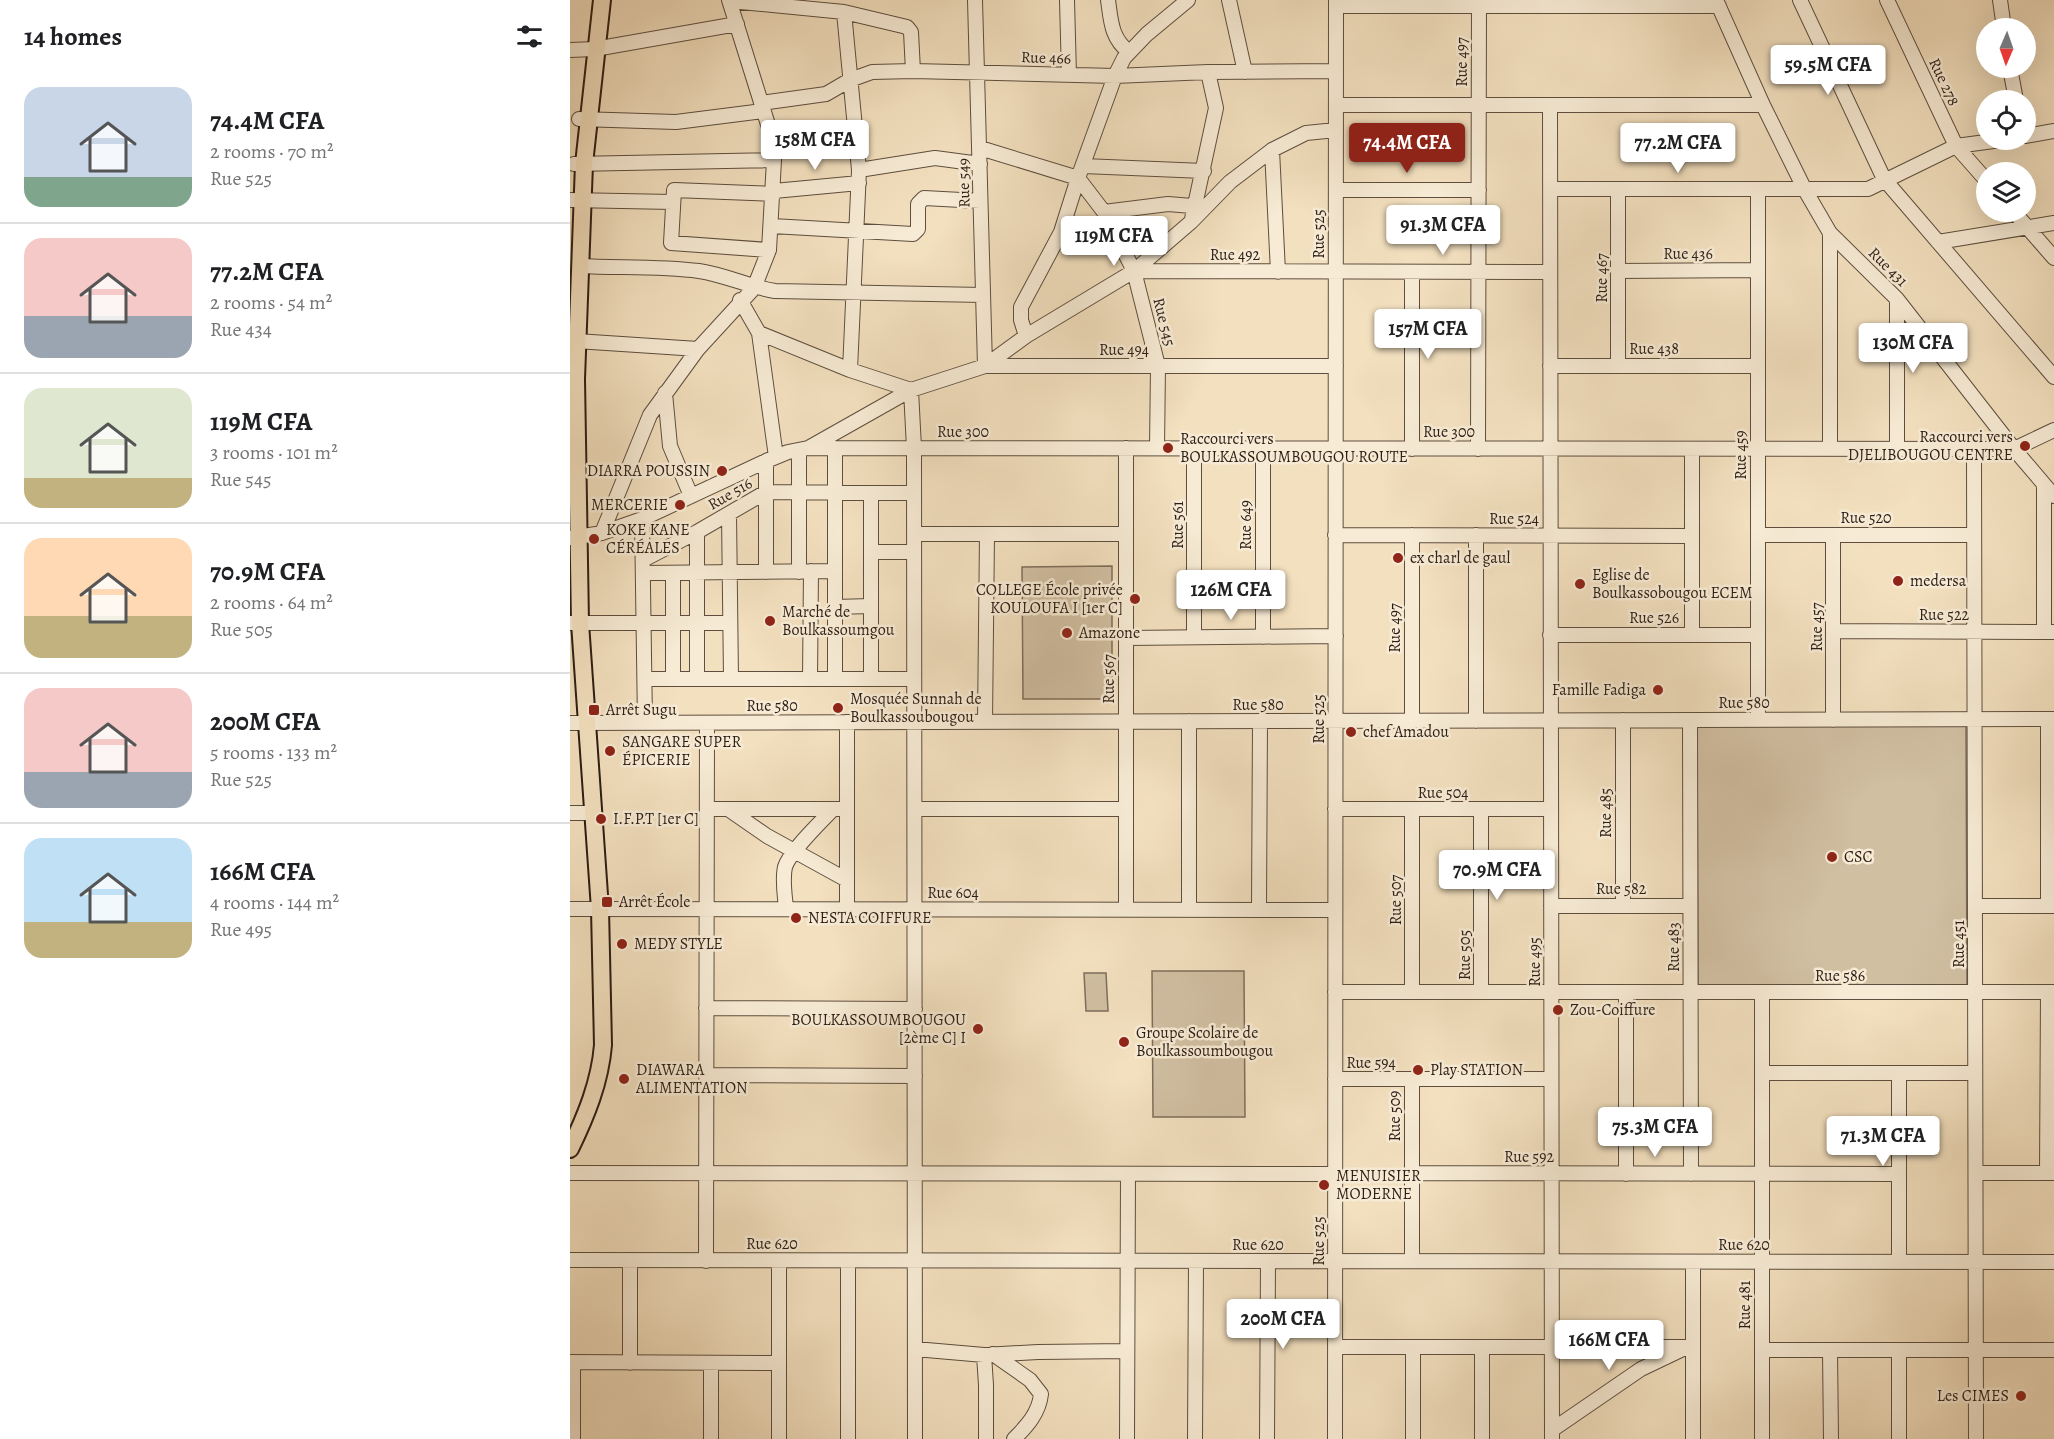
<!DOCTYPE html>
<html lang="en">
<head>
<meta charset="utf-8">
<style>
  body { margin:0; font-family:Alegreya,serif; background:#f2f2f2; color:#202124; height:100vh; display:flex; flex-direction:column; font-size:22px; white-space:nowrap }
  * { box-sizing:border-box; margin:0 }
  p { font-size:20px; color:#757577 }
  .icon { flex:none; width:33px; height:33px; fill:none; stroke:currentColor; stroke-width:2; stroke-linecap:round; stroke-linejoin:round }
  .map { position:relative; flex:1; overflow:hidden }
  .drawer { display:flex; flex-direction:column; background:#fff; width:570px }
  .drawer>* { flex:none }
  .needle { width:39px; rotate:182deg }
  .buttons { position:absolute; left:1406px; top:18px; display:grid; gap:12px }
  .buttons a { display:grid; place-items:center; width:60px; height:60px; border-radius:50%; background:#fff; box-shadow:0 6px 24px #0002; font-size:30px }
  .price { position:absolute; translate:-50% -51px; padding:0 14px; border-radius:6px; background:#fff; color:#222; font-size:20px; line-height:39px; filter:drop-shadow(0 2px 3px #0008) }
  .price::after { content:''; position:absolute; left:50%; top:36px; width:18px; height:14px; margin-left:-9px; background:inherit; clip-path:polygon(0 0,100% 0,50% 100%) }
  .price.current { background:#8f2418; color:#fff }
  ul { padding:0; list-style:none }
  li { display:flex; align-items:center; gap:18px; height:150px; padding:0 24px }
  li+li { border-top:2px solid #e0e0e0 }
  li span { display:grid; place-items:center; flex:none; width:168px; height:120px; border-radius:18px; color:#555 }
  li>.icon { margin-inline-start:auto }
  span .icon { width:72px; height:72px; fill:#fffc; stroke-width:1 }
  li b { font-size:26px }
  h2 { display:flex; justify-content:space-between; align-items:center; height:72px; padding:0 24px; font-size:26px }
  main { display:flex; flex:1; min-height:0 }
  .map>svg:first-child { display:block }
  .grass { fill:#d1bfa2; stroke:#7e6e5b; stroke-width:1.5 }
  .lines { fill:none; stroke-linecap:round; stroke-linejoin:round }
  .minor-casing { stroke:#5e4e3f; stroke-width:16 }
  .major-casing { stroke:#2c1d14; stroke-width:20 }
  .minor { stroke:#f7ebd5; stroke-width:14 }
  .major { stroke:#f3e0bf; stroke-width:16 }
  .poi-dot { fill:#8f2418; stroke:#f7ebd5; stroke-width:2 }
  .labels { text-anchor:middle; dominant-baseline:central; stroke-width:5; stroke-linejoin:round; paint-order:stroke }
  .street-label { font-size:16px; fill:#2c1d14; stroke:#f7ebd5 }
  .poi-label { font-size:16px; fill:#2c1d14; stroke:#f7ebd5; text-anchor:start }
</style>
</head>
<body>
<main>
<section class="drawer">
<h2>14 homes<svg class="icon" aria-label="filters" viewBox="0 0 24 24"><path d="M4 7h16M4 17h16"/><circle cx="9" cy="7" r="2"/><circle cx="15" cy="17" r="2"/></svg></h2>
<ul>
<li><span style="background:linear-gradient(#c9d6e8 75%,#7fa58c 0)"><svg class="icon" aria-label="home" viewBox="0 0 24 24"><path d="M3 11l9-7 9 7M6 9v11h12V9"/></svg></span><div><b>74.4M CFA</b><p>2 rooms · 70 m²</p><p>Rue 525</p></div></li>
<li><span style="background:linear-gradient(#f6c9c9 65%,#9aa5b1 0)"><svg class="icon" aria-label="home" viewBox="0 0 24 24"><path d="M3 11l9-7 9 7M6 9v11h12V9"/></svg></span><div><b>77.2M CFA</b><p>2 rooms · 54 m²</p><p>Rue 434</p></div></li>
<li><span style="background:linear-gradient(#dfe7d0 75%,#c2b280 0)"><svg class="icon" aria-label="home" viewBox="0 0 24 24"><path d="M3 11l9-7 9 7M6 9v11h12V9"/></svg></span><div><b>119M CFA</b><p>3 rooms · 101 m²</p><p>Rue 545</p></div></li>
<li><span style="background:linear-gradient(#ffd9b3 65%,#c2b280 0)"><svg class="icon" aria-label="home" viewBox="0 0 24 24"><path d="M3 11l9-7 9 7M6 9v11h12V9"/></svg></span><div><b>70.9M CFA</b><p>2 rooms · 64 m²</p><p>Rue 505</p></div></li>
<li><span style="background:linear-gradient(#f6c9c9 70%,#9aa5b1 0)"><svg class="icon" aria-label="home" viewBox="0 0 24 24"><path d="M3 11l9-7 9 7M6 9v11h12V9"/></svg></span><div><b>200M CFA</b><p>5 rooms · 133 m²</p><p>Rue 525</p></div></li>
<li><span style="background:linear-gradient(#bfe0f5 70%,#c2b280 0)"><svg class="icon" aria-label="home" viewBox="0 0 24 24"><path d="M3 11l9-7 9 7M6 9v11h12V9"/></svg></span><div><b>166M CFA</b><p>4 rooms · 144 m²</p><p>Rue 495</p></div></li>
</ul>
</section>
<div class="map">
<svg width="1484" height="1439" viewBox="0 0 1484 1439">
  <rect width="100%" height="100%" fill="#f3e0bf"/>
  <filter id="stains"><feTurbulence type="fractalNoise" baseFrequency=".00333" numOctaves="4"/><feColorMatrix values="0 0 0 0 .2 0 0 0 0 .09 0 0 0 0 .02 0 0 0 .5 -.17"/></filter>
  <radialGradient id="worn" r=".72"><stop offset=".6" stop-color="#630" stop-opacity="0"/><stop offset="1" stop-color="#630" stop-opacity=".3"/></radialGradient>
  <path class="grass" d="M542,566V699H453L452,567Z
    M1396,725L1397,987L1128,989L1127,726Z
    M582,971H674L675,1117H583Z
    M514,973H536L538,1011H516Z"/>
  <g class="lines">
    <defs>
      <path id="minor" d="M405,0L415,366H766
        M497,0L499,75
        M538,0C541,21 541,38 559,52
        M659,0L675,72
        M1146,0L1193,105L1235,190L1260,233L1327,299L1444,449L1484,496
        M1230,0L1314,179L1484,377
        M1317,0L1386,146L1416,180
        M1430,0L1434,28
        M160,1L274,12L337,27L341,32L343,71
        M766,6H1149
        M274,12L289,170L280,370
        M0,50L25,49L167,24
        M1440,68L1446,100
        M191,103L256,94L280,80L302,72L343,71L545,76L638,72L766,71
        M766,105H1193
        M980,105L982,1439
        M9,119L106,122L193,111
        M1455,136L1484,131
        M410,148L508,178L534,212L564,271L588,366L587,448
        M702,150L708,272
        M4,164L204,160
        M513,166L634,171
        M289,170L365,158L410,164
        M980,189H1298L1386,146L1431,140
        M766,190H909
        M204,191L289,183
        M0,200L103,202
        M534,212L598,204L634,207
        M1444,212L1484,258
        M622,219L646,108L638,72
        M202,226L343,234L348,229V204L354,198L410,201
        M1368,242L1484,223
        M199,250L101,243L104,190L204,194
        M10,266C49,268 90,266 129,271C156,275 179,287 205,291L413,295
        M564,271L980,272
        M1048,271L1188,270
        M170,300L189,333L280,370L341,390L344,448L345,1439
        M189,333L206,457
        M456,336L451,320V307L491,232L508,178L545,76L554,58L577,34L618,0
        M6,341L128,349
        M980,366H1188
        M1048,366V189
        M95,393L100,446L121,496
        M240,447L341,390L415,366L456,336L564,271L621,222L660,182L702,150L736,133L766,130
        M842,449V272
        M908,449L909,0
        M1260,449V233
        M1327,449V299
        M1404,449L1406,1439
        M159,514L161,679
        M72,519L75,723
        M32,533L80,415L128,349L184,288L199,250L204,160L200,131L159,0
        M344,534H556
        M765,535L1122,536
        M1188,535H1404
        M0,538L32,533L72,519L196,461L218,452L238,448L1444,449L1484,430
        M301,552H344
        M73,560L127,532L196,492L344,493
        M196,572V461
        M229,572V451
        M73,573L265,571
        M265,607L301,606
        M1,623H159
        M1263,631L1484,632
        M1474,632V485
        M980,635H1188
        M1122,635V449
        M624,637V449
        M693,637V449
        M556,638L766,636
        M75,679H344
        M103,679V573
        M127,679V532
        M240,679L241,571
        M265,679V448
        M301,679V493
        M1120,720L1121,1174
        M1188,720V189
        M1263,720V535
        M619,721V909
        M842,721V535
        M906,721V535
        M415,722L417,534
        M0,723L1484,719
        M137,809H277
        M158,809L197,836L277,880
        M345,809H556
        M765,809H981
        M0,813H23
        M981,906H1120
        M1053,906V720
        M1405,906H1484
        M1478,906V719
        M0,909L765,910
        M216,909C215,895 212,880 215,867C220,851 251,822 263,809
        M277,909V722
        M556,909V448
        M689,909L690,721
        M765,992H1484
        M842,992V809
        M911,992V809
        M136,1008L345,1009
        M1192,1073H1405
        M136,1075L345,1076
        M765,1079H981
        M0,1173L765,1174
        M842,1173L1329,1174
        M1406,1173H1484
        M1477,1173L1478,992
        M1056,1174V992
        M0,1260L1484,1262
        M136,1261L137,723
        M842,1261V1079
        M1329,1262V1073
        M765,1347H1123
        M345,1349L414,1355L468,1352L557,1351
        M1192,1350H1484
        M1260,1350L1261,1439
        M423,1354L460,1380L471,1394C469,1413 457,1426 444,1439
        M414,1355L416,1385V1439
        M0,1362L209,1363
        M60,1363V1260
        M982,1430L1071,1369L1115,1348
        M3,1439V1362
        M141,1439V1363
        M209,1439V1261
        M278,1439V1261
        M557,1439L558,1174
        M625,1439L626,1261
        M697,1439L698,1261
        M765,1439L766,0
        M843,1439V1347
        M912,1439V1347
        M1123,1439V1262
        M1192,1439V992
        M1329,1439V1350"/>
      <path id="major" d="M0,1149C16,1116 30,1082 33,1045L30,909L10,623L6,379L14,164L32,0"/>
    </defs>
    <use href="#minor" class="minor-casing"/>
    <use href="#major" class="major-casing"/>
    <use href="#minor" class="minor"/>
    <use href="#major" class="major"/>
  </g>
  <g class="poi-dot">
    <circle cx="1455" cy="446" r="6"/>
    <circle cx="598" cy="448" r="6"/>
    <circle cx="152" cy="471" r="6"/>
    <circle cx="110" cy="505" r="6"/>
    <circle cx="24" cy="539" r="6"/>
    <circle cx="828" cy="558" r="6"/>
    <circle cx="1328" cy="581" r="6"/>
    <circle cx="1010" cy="584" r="6"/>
    <circle cx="565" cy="599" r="6"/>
    <circle cx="200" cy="621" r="6"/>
    <circle cx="497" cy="633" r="6"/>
    <circle cx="1088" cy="690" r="6"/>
    <circle cx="268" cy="708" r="6"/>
    <rect x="18" y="704" width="12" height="12" rx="3"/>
    <circle cx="781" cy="732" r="6"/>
    <circle cx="40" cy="751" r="6"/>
    <circle cx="31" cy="819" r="6"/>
    <circle cx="1262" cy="857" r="6"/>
    <rect x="31" y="896" width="12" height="12" rx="3"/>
    <circle cx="226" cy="918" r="6"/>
    <circle cx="52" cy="944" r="6"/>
    <circle cx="988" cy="1010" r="6"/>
    <circle cx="408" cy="1029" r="6"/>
    <circle cx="554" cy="1042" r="6"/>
    <circle cx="848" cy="1070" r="6"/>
    <circle cx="54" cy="1079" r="6"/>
    <circle cx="754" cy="1185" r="6"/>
    <circle cx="1451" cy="1396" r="6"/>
  </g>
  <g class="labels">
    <g class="street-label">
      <text transform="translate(476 58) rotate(2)">Rue 466</text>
      <text transform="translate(892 62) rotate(-90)">Rue 497</text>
      <text transform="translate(1374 82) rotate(65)">Rue 278</text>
      <text transform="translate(394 183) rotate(-91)">Rue 549</text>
      <text transform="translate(749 234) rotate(-90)">Rue 525</text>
      <text x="1118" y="254">Rue 436</text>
      <text x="665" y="255">Rue 492</text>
      <text transform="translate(1318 267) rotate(45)">Rue 431</text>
      <text transform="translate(1032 278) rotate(-90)">Rue 467</text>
      <text transform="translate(594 322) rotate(76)">Rue 545</text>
      <text x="1084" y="349">Rue 438</text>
      <text x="554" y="350">Rue 494</text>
      <text x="393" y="432">Rue 300</text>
      <text x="879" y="432">Rue 300</text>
      <text transform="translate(1171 455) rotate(-90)">Rue 459</text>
      <text transform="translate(160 494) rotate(-30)">Rue 516</text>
      <text x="1296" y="518">Rue 520</text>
      <text x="944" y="519">Rue 524</text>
      <text transform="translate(608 525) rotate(-90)">Rue 561</text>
      <text transform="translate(676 525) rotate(-90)">Rue 649</text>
      <text x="1374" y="615">Rue 522</text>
      <text x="1084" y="618">Rue 526</text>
      <text transform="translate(1247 627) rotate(-90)">Rue 457</text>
      <text transform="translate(825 628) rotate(-90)">Rue 497</text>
      <text transform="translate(539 679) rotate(-90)">Rue 567</text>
      <text x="1174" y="703">Rue 580</text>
      <text x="688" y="705">Rue 580</text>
      <text x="202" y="706">Rue 580</text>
      <text transform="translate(749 719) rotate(-90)">Rue 525</text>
      <text x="873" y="793">Rue 504</text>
      <text transform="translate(1036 813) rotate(-90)">Rue 485</text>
      <text x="1051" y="889">Rue 582</text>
      <text x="383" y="893">Rue 604</text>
      <text transform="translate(826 900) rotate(-90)">Rue 507</text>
      <text transform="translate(1389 944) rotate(-90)">Rue 451</text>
      <text transform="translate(1104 947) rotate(-90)">Rue 483</text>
      <text transform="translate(895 955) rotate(-90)">Rue 505</text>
      <text transform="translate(965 962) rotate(-90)">Rue 495</text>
      <text x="1270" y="976">Rue 586</text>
      <text x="801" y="1063">Rue 594</text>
      <text transform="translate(825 1116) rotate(-90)">Rue 509</text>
      <text x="959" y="1157">Rue 592</text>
      <text transform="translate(749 1241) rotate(-90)">Rue 525</text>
      <text x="202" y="1244">Rue 620</text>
      <text x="688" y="1245">Rue 620</text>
      <text x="1174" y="1245">Rue 620</text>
      <text transform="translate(1175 1305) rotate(-90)">Rue 481</text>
    </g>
    <g class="poi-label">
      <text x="1443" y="437" text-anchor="end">Raccourci vers<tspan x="1443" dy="18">DJELIBOUGOU CENTRE</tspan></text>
      <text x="610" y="439">Raccourci vers<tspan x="610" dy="18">BOULKASSOUMBOUGOU ROUTE</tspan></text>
      <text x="140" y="471" text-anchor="end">DIARRA POUSSIN</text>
      <text x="98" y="505" text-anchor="end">MERCERIE</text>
      <text x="36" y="530">KOKE KANE<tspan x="36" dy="18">CÉRÉALES</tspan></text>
      <text x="840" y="558">ex charl de gaul</text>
      <text x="1022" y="575">Eglise de<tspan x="1022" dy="18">Boulkassobougou ECEM</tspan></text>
      <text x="1340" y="581">medersa</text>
      <text x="553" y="590" text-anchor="end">COLLEGE École privée<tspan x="553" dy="18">KOULOUFA I [1er C]</tspan></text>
      <text x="212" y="612">Marché de<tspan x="212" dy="18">Boulkassoumgou</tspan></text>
      <text x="509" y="633">Amazone</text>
      <text x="1076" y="690" text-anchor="end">Famille Fadiga</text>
      <text x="280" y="699">Mosquée Sunnah de<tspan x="280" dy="18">Boulkassoubougou</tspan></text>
      <text x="36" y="710">Arrêt Sugu</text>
      <text x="793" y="732">chef Amadou</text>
      <text x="52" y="742">SANGARE SUPER<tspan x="52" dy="18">ÉPICERIE</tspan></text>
      <text x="43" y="819">I.F.P.T [1er C]</text>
      <text x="1274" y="857">CSC</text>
      <text x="49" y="902">Arrêt École</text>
      <text x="238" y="918">NESTA COIFFURE</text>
      <text x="64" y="944">MEDY STYLE</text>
      <text x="1000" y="1010">Zou-Coiffure</text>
      <text x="396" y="1020" text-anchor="end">BOULKASSOUMBOUGOU<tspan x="396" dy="18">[2ème C] I</tspan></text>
      <text x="566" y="1033">Groupe Scolaire de<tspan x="566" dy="18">Boulkassoumbougou</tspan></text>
      <text x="66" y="1070">DIAWARA<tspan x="66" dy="18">ALIMENTATION</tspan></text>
      <text x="860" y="1070">Play STATION</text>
      <text x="766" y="1176">MENUISIER<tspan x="766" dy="18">MODERNE</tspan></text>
      <text x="1439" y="1396" text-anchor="end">Les CIMES</text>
    </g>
  </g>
  <rect width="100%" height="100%" filter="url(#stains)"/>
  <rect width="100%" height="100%" fill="url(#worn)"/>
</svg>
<div class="buttons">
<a><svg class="needle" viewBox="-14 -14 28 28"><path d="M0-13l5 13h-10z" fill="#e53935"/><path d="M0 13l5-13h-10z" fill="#757577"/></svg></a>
<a><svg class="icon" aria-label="locate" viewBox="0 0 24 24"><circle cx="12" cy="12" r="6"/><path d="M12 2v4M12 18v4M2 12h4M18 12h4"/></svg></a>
<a><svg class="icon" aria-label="layers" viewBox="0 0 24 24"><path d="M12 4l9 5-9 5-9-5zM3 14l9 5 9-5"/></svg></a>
</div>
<b class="price" style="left:1258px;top:96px">59.5M CFA</b>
<b class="price" style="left:245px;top:171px">158M CFA</b>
<b class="price current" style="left:837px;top:174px">74.4M CFA</b>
<b class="price" style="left:1108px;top:174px">77.2M CFA</b>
<b class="price" style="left:873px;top:256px">91.3M CFA</b>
<b class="price" style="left:544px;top:267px">119M CFA</b>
<b class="price" style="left:858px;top:360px">157M CFA</b>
<b class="price" style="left:1343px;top:374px">130M CFA</b>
<b class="price" style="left:661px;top:621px">126M CFA</b>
<b class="price" style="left:927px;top:901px">70.9M CFA</b>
<b class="price" style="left:1085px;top:1158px">75.3M CFA</b>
<b class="price" style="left:1313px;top:1167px">71.3M CFA</b>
<b class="price" style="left:713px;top:1350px">200M CFA</b>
<b class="price" style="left:1039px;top:1371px">166M CFA</b>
</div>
</main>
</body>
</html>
